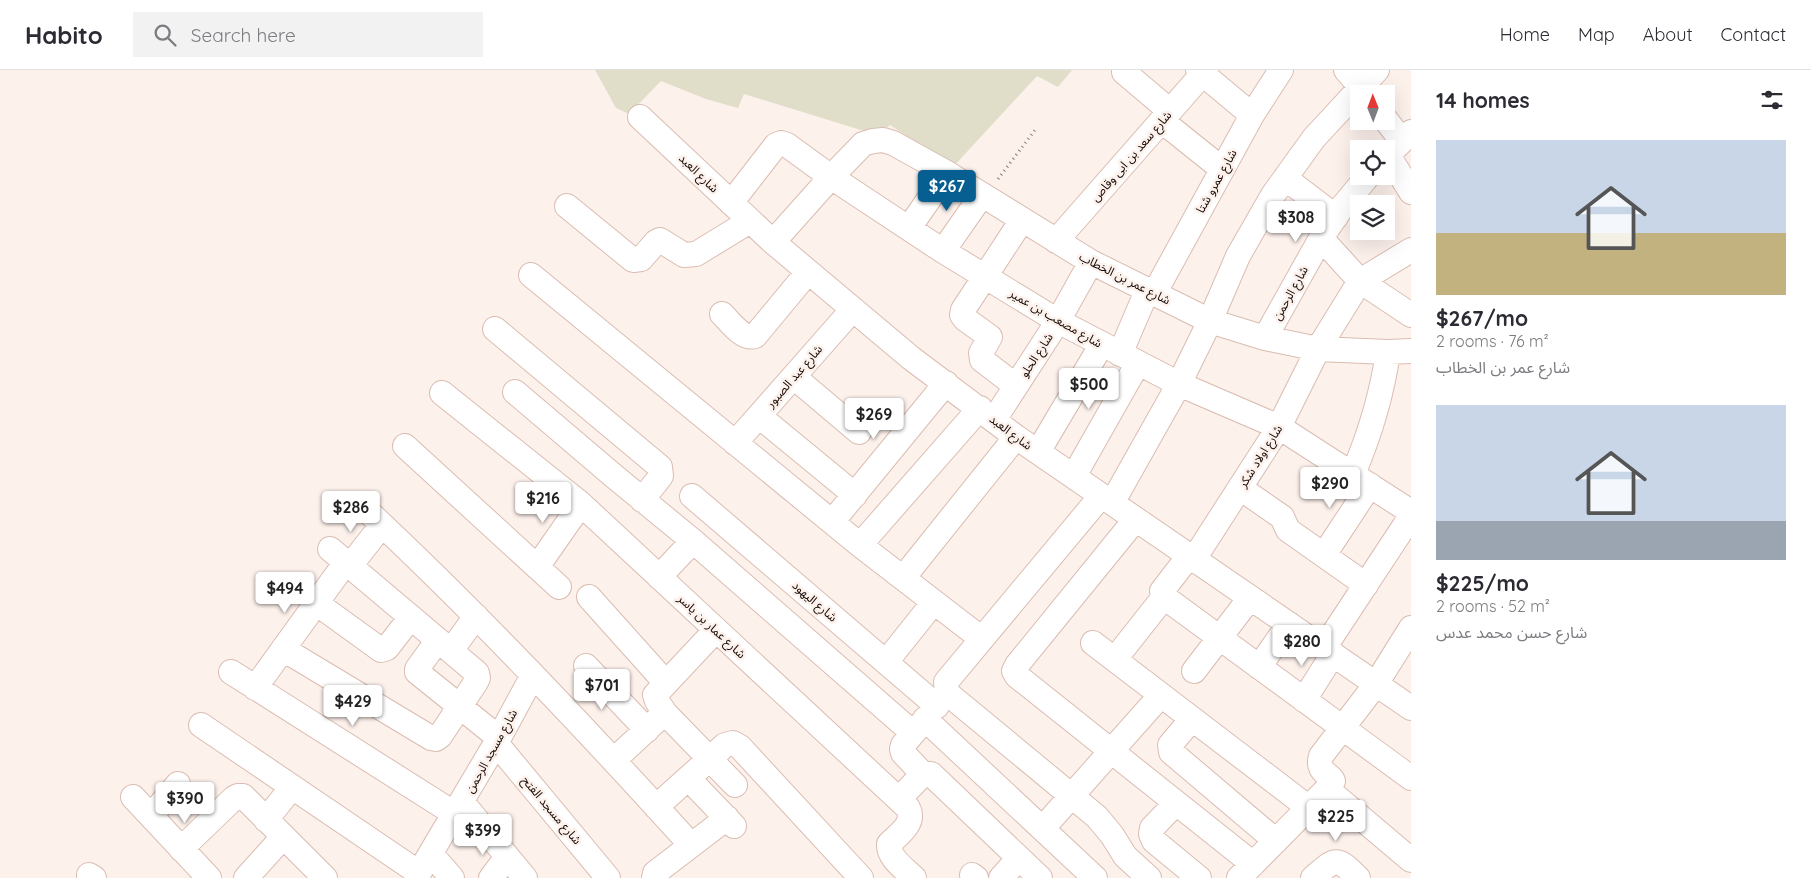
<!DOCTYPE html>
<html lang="en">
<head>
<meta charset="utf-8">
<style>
  body { margin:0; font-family:Quicksand,"Noto Sans Arabic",sans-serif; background:#f2f2f3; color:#2b2b33; height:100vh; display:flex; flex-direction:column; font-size:19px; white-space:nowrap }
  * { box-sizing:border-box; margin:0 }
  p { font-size:16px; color:#7c7c81 }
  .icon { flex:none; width:28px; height:28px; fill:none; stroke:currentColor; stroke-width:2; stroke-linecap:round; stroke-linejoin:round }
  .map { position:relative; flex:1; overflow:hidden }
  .panel { display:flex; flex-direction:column; background:#fff; width:400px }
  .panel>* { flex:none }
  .needle { width:32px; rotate:359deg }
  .buttons { position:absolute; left:1350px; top:15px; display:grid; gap:10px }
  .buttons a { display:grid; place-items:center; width:45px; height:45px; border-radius:0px; background:#fff; box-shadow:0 5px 20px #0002; font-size:25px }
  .price { position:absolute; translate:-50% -42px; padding:0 11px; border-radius:5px; background:#fff; color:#222; font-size:16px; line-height:32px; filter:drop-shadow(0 1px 2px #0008) }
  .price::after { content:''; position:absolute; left:50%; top:30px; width:15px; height:11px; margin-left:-8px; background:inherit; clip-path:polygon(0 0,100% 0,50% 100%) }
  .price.active { background:#065f90; color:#fff }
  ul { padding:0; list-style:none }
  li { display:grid; align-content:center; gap:10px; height:265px; padding:0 25px }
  li span { display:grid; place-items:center; height:155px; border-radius:0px; color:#555 }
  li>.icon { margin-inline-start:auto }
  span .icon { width:90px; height:90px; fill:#fffc; stroke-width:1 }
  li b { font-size:21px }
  h2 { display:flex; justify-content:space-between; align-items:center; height:60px; padding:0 25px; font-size:21px }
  header { display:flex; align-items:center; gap:30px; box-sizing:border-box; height:70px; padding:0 25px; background:#fff; border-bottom:1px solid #e1e1e2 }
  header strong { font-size:24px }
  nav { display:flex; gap:28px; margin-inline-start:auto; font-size:18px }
  .search { width:350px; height:45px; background:#f2f2f3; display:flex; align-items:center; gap:12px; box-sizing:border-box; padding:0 18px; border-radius:0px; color:#7c7c81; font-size:19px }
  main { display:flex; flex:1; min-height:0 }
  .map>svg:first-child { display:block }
  .green { fill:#e0dec9 }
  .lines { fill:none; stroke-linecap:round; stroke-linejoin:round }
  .minor-casing { stroke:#dabcb1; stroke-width:26 }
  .path { stroke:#877c78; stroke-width:3; stroke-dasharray:1 4; stroke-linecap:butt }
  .minor { stroke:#fff; stroke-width:24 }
  .labels { text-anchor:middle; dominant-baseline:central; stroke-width:5; stroke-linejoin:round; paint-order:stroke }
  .street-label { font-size:12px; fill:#130906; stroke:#fdf1ec }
</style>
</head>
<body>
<header>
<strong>Habito</strong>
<div class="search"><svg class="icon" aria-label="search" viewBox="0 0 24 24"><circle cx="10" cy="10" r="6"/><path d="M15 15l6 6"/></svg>Search here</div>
<nav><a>Home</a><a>Map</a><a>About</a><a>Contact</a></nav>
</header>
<main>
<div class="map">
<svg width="1411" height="808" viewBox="0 0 1411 808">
  <rect width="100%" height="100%" fill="#fdf1ec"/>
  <path class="green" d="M595,0H1072L1058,17L1037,6L953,97L890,55L877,65L744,24L738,38L706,29L661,11L629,44L616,38Z"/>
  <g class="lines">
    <defs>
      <path id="minor" d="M1198,0L1252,45
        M1346,0L1367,24
        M1124,2L1170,41
        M640,47L773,172L911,288L1016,367L1411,638
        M1386,50L1402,71
        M1162,51L1222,99
        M1388,85L1411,122
        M1386,87L1411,62
        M1285,108L1336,147
        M731,133L776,75L781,73L787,75L831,107L943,181L1058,251L1179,314L1279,357L1411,442
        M567,136L633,190L641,189L656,172L660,170L684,185L696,184L750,151
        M909,158L947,103
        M1321,168L1360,211L1411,245
        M1056,171L1206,0
        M773,172L831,107L863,74L873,71L883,70L893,73L947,103L1091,192L1210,251L1265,268L1318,279L1388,282L1411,281
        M943,181L982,125
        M531,205L860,475L982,569
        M1154,224L1252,45L1281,0
        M722,244C730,252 743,270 755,266L808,202
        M495,259L660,397L661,406L642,430
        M1265,268L1321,168L1343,136L1368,106
        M1120,284L1147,221
        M794,307L859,362
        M1016,316L982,290L981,283L990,267L965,249L962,245L963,240L1022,150
        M515,322L615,407L693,471L913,663
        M442,323L581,434L908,738C916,753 899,764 889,774C888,788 905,799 914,808
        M759,346L855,425
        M994,350L1058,251L1091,192
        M735,373L853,239
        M405,376L559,517
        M1038,382L1102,274
        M1353,404C1370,364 1382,325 1388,282
        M1074,406L1138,293
        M1240,418L1282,447L1288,460L1366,515
        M692,426L937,636
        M1101,426L946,612L947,623L1097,747L1112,765L1125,786L1149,808
        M1112,433L1179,314L1210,251L1238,186L1273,125L1314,68L1377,0
        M361,435C477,543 585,658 691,775
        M1135,450L1017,595L1014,601L1017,606L1253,794
        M832,452L946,313
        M860,475L980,338
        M1324,485L1370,415
        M1189,486L1162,521L1164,527L1411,708
        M1194,489L1279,357L1318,279L1360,211L1411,180
        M350,496L382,455
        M537,497L581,434
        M659,507L693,471
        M903,508L1016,367
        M589,527L666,613
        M316,533L381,580L387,578L411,547
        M716,560L655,625L657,631L665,643L735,715
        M438,570L417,599V602L499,668
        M1093,573L1309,738
        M1324,578L1411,446
        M283,579L431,668L436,669L440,666L476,612L478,608L477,603L330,479
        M451,581L476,546
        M1115,589L1164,527
        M886,592L934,532
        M586,596L647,660
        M1259,597L1289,554
        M1194,601L1250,528
        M231,602L455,744
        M255,618L346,492
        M1304,630L1333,584
        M925,649L1095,808
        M1192,649L1170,675L1171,682L1276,771
        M922,653L903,675L902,679L903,683L923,704
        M201,655L419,803
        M496,673L608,808
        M614,690L658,649
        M688,708L734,756
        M1327,719L1411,790
        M133,727L209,808
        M899,729L923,704H931L1040,808
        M462,732L525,808
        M1176,733L1152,758L1151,764L1154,771L1199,808
        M656,737L725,675L733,673L740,677L861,808
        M151,746L178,714
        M266,750L292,717
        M1043,758L1161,625
        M181,779L234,728L238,726H243L325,808
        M431,784L452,808
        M89,805L94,808
        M972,805L976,808
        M246,808L283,767
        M416,808L499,668L533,605
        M491,808L507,787
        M654,808L655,803L727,748
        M1001,808L1019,788
        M1239,808L1331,715L1333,711L1332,709C1324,702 1317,698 1321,686L1376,614L1411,558
        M1313,808C1336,788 1336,786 1358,808"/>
    </defs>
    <use href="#minor" class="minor-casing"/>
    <path class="path" d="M998,109L1035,60"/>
    <use href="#minor" class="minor"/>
  </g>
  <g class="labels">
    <g class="street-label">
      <text transform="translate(1131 86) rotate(-49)">شارع سعد بن ابى وقاص</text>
      <text transform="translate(699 103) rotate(44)">شارع العبد</text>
      <text transform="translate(1216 111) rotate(-61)">شارع عمرو شتا</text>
      <text transform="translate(1125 208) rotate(27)">شارع عمر بن الخطاب</text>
      <text transform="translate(1290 223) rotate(-61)">شارع الرحمن</text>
      <text transform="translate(1056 248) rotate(30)">شارع مصعب بن عمير</text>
      <text transform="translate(1036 285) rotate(-57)">شارع الحلو</text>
      <text transform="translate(794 306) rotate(-49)">شارع عبد الصبور</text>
      <text transform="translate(1011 362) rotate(37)">شارع العبد</text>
      <text transform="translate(1260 386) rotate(-58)">شارع اولاد شكر</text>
      <text transform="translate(815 531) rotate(41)">شارع اليهود</text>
      <text transform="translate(712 556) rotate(43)">شارع عمار بن ياسر</text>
      <text transform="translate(491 681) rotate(-61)">شارع مسجد الرحمن</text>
      <text transform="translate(552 740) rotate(50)">شارع مسجد الفتح</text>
    </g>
  </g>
</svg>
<div class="buttons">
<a><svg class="needle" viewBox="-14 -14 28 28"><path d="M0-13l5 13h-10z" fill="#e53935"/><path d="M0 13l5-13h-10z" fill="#7c7c81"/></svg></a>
<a><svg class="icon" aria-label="locate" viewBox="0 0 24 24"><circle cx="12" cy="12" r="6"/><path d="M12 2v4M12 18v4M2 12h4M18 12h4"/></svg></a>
<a><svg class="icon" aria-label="layers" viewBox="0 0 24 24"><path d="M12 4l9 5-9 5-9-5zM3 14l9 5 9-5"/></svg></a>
</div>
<b class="price active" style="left:947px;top:142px">$267</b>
<b class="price" style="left:1296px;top:173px">$308</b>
<b class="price" style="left:1089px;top:340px">$500</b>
<b class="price" style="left:874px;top:370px">$269</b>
<b class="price" style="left:1330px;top:439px">$290</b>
<b class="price" style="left:543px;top:454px">$216</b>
<b class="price" style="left:351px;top:463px">$286</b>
<b class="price" style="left:285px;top:544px">$494</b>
<b class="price" style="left:1302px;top:597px">$280</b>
<b class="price" style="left:602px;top:641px">$701</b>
<b class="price" style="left:353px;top:657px">$429</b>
<b class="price" style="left:185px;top:754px">$390</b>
<b class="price" style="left:1336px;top:772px">$225</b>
<b class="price" style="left:483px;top:786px">$399</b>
</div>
<section class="panel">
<h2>14 homes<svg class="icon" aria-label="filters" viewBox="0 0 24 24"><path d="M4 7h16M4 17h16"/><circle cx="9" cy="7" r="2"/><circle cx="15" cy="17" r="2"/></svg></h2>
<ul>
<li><span style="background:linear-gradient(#c9d6e8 60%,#c2b280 0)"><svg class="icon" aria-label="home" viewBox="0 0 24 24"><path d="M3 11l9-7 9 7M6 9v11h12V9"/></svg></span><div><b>$267/mo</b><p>2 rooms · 76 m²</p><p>شارع عمر بن الخطاب</p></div></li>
<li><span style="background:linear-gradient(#c9d6e8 75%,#9aa5b1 0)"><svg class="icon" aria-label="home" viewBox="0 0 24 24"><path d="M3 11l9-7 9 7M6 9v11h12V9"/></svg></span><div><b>$225/mo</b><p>2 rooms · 52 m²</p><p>شارع حسن محمد عدس</p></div></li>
</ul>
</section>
</main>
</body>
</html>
